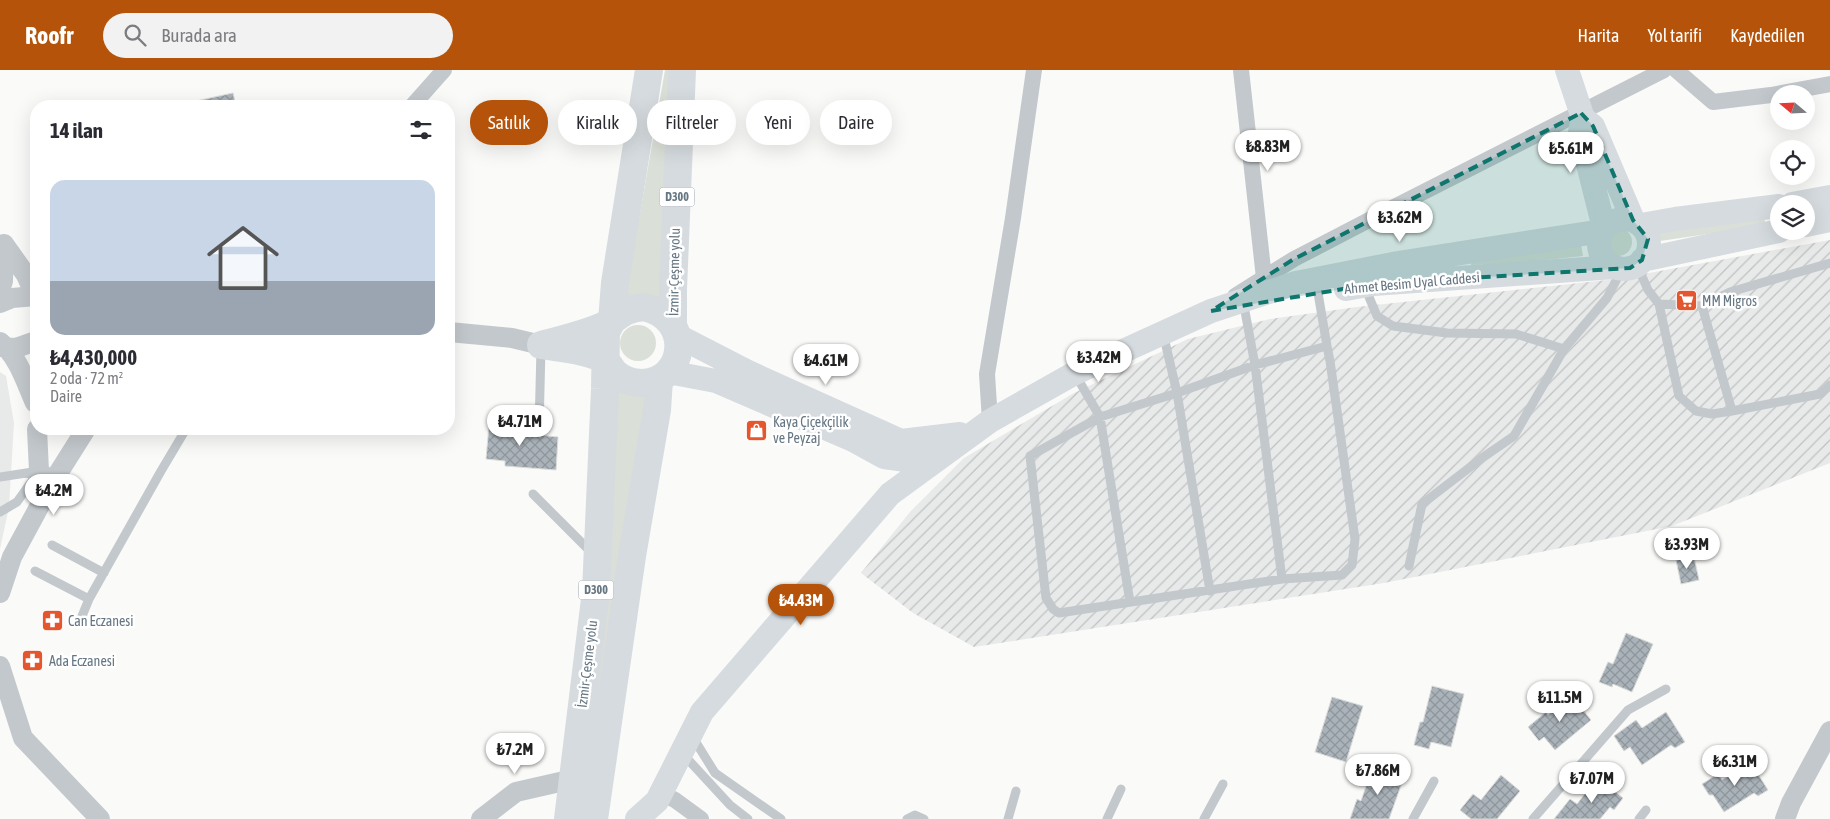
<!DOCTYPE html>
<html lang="tr">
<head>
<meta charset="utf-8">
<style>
  body { margin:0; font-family:"Asap Condensed",sans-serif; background:#f2f2f3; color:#2b2b33; height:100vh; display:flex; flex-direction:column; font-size:19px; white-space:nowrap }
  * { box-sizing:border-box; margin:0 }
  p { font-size:16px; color:#7c7c81 }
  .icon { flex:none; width:28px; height:28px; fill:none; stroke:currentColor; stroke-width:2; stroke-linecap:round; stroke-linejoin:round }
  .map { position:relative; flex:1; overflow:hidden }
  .details { position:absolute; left:30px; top:30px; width:425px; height:335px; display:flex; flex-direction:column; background:#fff; border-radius:20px; box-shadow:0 5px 20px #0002 }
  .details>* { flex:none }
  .guide { position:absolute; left:470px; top:30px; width:475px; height:45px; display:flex; gap:10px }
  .needle { width:32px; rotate:289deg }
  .controls { position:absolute; left:1770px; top:15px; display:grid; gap:10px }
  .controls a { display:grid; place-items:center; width:45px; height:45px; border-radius:50%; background:#fff; box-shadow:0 5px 20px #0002; font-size:25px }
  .price { position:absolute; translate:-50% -42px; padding:0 11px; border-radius:18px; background:#fff; color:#222; font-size:16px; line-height:32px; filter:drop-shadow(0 1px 2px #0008) }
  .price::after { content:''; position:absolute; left:50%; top:30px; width:15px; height:11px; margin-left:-8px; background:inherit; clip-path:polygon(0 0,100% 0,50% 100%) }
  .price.selected { background:#b45309; color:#fff }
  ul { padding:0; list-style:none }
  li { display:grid; align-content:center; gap:10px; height:265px; padding:0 20px }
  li+li { border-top:1px solid #e1e1e2 }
  li span { display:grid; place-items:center; height:155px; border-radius:15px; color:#555 }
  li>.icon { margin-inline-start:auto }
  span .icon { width:90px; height:90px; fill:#fffc; stroke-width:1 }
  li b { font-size:21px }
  h2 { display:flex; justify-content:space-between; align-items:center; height:60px; padding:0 20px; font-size:21px }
  .tag { padding:0 18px; border-radius:22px; background:#fff; box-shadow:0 5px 20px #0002; font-size:18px; line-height:45px }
  .tag.selected { background:#b45309; color:#fff }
  header { display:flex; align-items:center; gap:30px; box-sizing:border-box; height:70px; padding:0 25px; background:#b45309; color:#fff }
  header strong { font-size:24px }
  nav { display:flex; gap:28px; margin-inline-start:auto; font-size:18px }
  .search { width:350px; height:45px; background:#f2f2f3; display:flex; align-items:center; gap:12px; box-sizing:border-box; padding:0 18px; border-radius:28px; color:#7c7c81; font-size:19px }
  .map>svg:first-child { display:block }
  .built { fill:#e8e9e9 }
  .industrial { fill:url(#industrial-furrows) }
  .grass { fill:#dadfd7 }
  .building { fill:url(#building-cross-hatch); stroke:#dcdcda }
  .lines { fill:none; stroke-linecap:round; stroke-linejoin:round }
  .service { stroke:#c3c8cc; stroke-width:9 }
  .minor { stroke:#c3c8cc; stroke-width:16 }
  .tertiary { stroke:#c3c8cc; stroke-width:20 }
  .secondary { stroke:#d6dbdf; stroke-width:24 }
  .trunk { stroke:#d6dbdf; stroke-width:28 }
  .marked { fill:#0f766e; fill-opacity:0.2; stroke:#0f766e; stroke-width:4; stroke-dasharray:10 6; stroke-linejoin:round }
  .labels { text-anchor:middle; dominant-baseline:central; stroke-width:5; stroke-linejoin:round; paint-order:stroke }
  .shield { fill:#fff; stroke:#939fa8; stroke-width:1 }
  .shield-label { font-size:12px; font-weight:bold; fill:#657683 }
  .street-label { font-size:14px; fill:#657683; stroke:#fff }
  .poi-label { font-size:14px; fill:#657683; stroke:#fff; text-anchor:start }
</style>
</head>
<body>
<header>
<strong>Roofr</strong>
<div class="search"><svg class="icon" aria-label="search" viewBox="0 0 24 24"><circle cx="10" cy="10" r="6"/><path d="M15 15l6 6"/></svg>Burada ara</div>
<nav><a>Harita</a><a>Yol tarifi</a><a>Kaydedilen</a></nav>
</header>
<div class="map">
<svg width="1830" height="749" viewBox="0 0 1830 749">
  <defs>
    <pattern id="industrial-furrows" width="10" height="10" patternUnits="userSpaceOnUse" patternTransform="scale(1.25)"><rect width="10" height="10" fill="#e8e9e9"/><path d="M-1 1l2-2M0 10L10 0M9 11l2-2" fill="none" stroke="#c0c1c2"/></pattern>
    <pattern id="building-cross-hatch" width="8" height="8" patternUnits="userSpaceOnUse" patternTransform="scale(1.25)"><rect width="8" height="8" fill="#aab3b9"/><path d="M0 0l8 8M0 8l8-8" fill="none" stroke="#8e969c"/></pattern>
  </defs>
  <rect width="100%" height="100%" fill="#fafaf8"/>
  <path class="built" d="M0,302L6,306L14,353L9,437L0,479Z"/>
  <path class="industrial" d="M1830,170V393L1672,456L1384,513L974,577L913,543L861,503L910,442L964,388L1074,323L1188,269L1270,249L1357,237L1616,209Z"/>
  <path class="grass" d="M665,0H671L660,232L625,229Z
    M1764,147L1765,152L1749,158L1653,172L1650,157Z
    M1604 172a14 14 0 1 1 28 0a14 14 0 1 1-28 0Z
    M1580,169L1583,186L1517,193L1471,195V190Z
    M620 273a18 18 0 1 1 36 0a18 18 0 1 1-36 0Z
    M618,316L649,319L580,749Z"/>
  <path class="building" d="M233,23L236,36H197L196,31Z
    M490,344L509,346L508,362L558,367L556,400L505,396V391L486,389Z
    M1694,487L1699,510L1681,514L1676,490Z
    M1626,563L1653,574L1632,622L1613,614L1612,617L1599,612L1608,592L1613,594Z
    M1432,616L1464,624L1451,677L1431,672L1429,679L1414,675L1420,652H1423Z
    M1571,625L1591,650L1555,680L1544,667L1539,671L1528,657L1546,642L1548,645Z
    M1332,627L1363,636L1346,692L1315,682Z
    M1666,642L1685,672L1675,678L1671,675L1642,695L1630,677L1624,681L1614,666L1636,650L1642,658Z
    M1751,693L1768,720L1758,726L1754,723L1724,742L1713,725H1709L1702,714L1718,704L1722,710Z
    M1373,696L1404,707L1389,749H1350L1357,729L1361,731Z
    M1501,705L1520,721L1497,749H1471L1460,740L1473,724L1481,730Z
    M1596,710L1604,713L1623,728L1614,740L1610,737L1600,749H1554L1570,729L1577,734Z"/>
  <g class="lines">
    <path class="service" d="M1637,195L1648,220L1659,234L1702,236L1730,222L1830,193
      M1372,216L1369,227L1377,246L1393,256L1447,263L1516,264L1564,279
      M1318,223L1327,276
      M1659,234L1679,326L1696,341L1712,344L1732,341L1820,324L1830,315
      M1244,236L1255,295L1282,509
      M1702,236L1732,341
      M1163,263L1177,323L1210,521
      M1327,276L1330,291L1355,469L1352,495L1342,505L1282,509L1059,543L1053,539L1046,528L1030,386L1100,347L1177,323L1255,295Z
      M1075,304L1100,347L1130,532
      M539,359L541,278
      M0,407L39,401
      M533,424L593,484
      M0,442L17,432L39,401
      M52,475L104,503
      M1409,496L1422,434L1482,388L1514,366L1564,279L1607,228L1622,199
      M35,501L89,529
      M80,551L89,529L161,401L186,359
      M692,666L715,703L781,749
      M682,683L730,735L748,749
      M907,749L915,745L924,749
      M1008,749L1016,721
      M1107,749L1121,719
      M1204,749L1223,714
      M1413,749L1434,711
      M1533,749L1628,640L1666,619
      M1639,749L1646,740"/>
    <path class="minor" d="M1241,0L1264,208
      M1676,0L1713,32L1771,25L1830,14
      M412,36L444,0
      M1235,226L1294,189L1392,138L1664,0
      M990,351L987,304L1013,148L1034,0
      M661,723L675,730L701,749"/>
    <path class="tertiary" d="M4,174L26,205L36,227
      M0,220L3,211L4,174
      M0,233L12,228L36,226
      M449,262L512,268L541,275
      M0,272C18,286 26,313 35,333
      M0,277L16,278L36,271
      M37,359L39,401L52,413
      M0,523L12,487L52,413L86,359
      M0,596L23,668L100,749
      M481,749L516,722L573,709
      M1785,749L1791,733L1830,661"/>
    <path class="secondary" d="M1567,0L1583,48L1593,56L1633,150
      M1583,48L1580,62L1604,158
      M1792,134L1830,127
      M1599 174a25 25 0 1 1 50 0a25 25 0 1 1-50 0Z
      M1641,155L1675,149L1779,136
      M1806,155L1830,150
      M1642,190L1779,161
      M1346,219L1373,214L1615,197
      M678,266L748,302L901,371L960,364
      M668,302L716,311L853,370L884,387L913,391L937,382
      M637,749L657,731L702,642L890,424L990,351L1075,303L1211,241L1296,213L1398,193L1602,161"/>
    <path class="trunk" d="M644,237C694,248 686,312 642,313C632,313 621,309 614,302C610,297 607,290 601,288C582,280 562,278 541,275C560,270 580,265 598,258C618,251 619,239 644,237Z
      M673,255V219L682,0
      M568,749L596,521L605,319L606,262L612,251L615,213L649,0
      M594,749L632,486L657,340L659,309"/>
  </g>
  <path class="marked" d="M1581,43L1593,56L1633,150L1648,169L1642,190L1630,198L1373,214L1211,241L1294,189Z"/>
  <defs>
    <symbol id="supermarket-square" viewBox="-11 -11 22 22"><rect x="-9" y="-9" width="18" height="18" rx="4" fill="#e4572e" stroke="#fff"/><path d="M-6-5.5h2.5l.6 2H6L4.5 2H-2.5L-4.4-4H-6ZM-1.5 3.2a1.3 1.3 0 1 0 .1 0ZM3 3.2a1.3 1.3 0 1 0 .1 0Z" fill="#fff"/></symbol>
    <symbol id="shop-square" viewBox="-11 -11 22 22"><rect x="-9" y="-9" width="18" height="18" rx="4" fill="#e4572e" stroke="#fff"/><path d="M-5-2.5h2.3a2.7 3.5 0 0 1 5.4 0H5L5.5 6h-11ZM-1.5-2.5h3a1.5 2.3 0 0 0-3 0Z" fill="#fff"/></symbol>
    <symbol id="pharmacy-square" viewBox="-11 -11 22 22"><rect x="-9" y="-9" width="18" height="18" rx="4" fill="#e4572e" stroke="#fff"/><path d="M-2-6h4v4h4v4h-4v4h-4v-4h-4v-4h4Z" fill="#fff"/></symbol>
  </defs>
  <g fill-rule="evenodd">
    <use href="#supermarket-square" x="1674" y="218" width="25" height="25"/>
    <use href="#shop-square" x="744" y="348" width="25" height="25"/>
    <use href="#pharmacy-square" x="40" y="538" width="25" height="25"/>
    <use href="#pharmacy-square" x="20" y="578" width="25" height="25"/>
  </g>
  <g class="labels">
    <g class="shield">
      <rect x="659.5" y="117.5" width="35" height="19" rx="4"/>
      <rect x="578.5" y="510.5" width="35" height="19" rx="4"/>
    </g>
    <g class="shield-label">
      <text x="677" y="127">D300</text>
      <text x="596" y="520">D300</text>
    </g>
    <g class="street-label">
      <text transform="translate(674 202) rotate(-89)">İzmir-Çeşme yolu</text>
      <text transform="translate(1412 213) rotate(-5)">Ahmet Besim Uyal Caddesi</text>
      <text transform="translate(587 594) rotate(-83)">İzmir-Çeşme yolu</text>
    </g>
    <g class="poi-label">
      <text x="1702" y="231">MM Migros</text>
      <text x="773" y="352">Kaya Çiçekçilik<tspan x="773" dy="16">ve Peyzaj</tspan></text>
      <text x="68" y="551">Can Eczanesi</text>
      <text x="49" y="591">Ada Eczanesi</text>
    </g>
  </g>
</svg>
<div class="controls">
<a><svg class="needle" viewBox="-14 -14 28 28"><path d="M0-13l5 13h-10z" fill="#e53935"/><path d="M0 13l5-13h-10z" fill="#7c7c81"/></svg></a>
<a><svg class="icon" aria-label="locate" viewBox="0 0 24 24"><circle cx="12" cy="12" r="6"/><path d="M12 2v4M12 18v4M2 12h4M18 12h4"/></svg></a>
<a><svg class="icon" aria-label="layers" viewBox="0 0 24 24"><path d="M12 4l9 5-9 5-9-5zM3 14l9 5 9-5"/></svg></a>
</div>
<b class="price" style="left:1268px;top:102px">₺8.83M</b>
<b class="price" style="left:1571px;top:104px">₺5.61M</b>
<b class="price" style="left:1400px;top:173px">₺3.62M</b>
<b class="price" style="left:1099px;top:313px">₺3.42M</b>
<b class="price" style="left:826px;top:316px">₺4.61M</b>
<b class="price" style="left:520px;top:377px">₺4.71M</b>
<b class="price" style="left:54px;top:446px">₺4.2M</b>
<b class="price" style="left:1687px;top:500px">₺3.93M</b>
<b class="price selected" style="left:801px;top:556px">₺4.43M</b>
<b class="price" style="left:1560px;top:653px">₺11.5M</b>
<b class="price" style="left:515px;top:705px">₺7.2M</b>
<b class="price" style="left:1735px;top:717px">₺6.31M</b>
<b class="price" style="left:1378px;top:726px">₺7.86M</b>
<b class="price" style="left:1592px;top:734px">₺7.07M</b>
<div class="guide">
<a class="tag selected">Satılık</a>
<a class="tag">Kiralık</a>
<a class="tag">Filtreler</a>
<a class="tag">Yeni</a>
<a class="tag">Daire</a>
</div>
<section class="details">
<h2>14 ilan<svg class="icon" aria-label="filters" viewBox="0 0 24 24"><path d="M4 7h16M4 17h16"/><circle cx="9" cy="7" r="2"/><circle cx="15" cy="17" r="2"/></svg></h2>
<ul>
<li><span style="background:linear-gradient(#c9d6e8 65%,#9aa5b1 0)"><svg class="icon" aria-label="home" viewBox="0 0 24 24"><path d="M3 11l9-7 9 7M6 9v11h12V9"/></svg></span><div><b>₺4,430,000</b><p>2 oda · 72 m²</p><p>Daire</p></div></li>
</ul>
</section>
</div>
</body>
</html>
